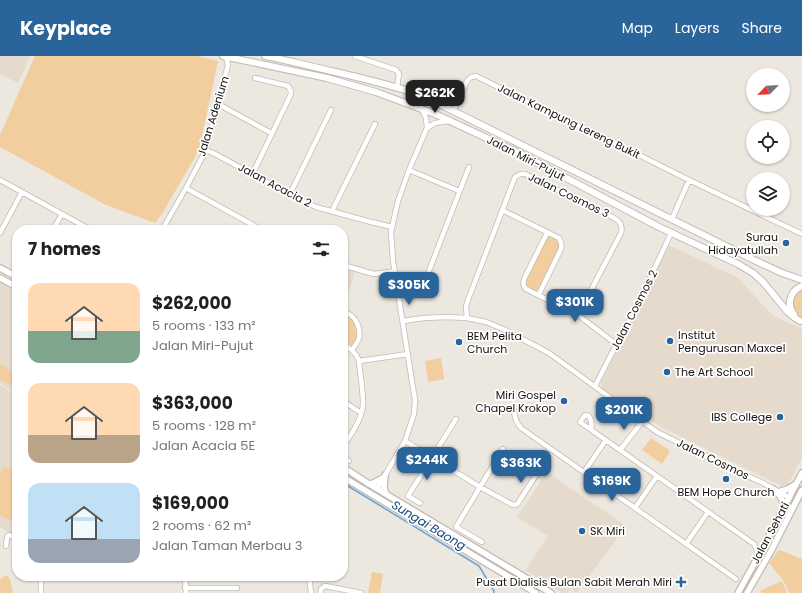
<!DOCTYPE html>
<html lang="en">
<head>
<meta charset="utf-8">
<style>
  body { margin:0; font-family:Poppins,sans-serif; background:#f6f6f6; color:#202124; height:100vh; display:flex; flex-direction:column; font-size:15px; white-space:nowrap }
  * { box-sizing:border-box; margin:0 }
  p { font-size:13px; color:#757577 }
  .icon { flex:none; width:22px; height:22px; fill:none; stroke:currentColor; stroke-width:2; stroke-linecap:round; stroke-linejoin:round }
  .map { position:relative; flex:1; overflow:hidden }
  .sheet { position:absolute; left:12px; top:169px; width:336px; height:356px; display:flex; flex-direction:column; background:#fff; border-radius:16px; box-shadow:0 1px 3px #0004 }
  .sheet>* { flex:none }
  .needle { width:26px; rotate:245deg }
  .buttons { position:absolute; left:746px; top:12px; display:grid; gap:8px }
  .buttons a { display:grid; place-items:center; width:44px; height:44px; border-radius:50%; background:#fff; box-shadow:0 1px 3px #0004; font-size:20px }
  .price { position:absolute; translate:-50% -34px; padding:0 9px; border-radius:8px; background:#29649b; color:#fff; font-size:13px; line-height:26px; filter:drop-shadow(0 1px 2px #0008) }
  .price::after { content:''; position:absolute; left:50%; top:24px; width:12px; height:9px; margin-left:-6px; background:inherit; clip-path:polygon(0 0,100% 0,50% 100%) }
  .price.on { background:#222; color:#fff }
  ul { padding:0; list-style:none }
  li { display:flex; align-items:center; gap:12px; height:100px; padding:0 16px }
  li span { display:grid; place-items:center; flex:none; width:112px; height:80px; border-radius:12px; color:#555 }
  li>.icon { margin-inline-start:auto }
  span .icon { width:48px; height:48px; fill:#fffc; stroke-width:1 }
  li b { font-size:17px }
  h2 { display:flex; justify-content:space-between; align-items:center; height:48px; padding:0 16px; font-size:17px }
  header { display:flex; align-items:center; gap:24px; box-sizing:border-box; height:56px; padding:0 20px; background:#29649b; color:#fff }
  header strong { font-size:19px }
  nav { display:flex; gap:22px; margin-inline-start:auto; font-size:14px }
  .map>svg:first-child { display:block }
  .built { fill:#e5dacc }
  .green { fill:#f2cd9d }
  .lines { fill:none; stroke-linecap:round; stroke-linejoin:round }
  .stream { stroke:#6fa3d8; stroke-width:1.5 }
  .minor-casing { stroke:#c1bbb4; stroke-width:6 }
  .major-casing { stroke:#c1bbb4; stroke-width:8 }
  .highway-casing { stroke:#c1bbb4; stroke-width:8 }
  .minor { stroke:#fff; stroke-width:4.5 }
  .major { stroke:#fff; stroke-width:5.5 }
  .highway { stroke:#fff; stroke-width:6 }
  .poi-dot { fill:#29649b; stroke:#fff; stroke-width:1.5 }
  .labels { text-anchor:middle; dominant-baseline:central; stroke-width:3.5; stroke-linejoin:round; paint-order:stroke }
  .street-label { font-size:11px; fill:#151310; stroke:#fff }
  .poi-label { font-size:11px; fill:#151310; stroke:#fff; text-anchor:end }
  .water-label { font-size:12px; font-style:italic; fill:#11497b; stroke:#fff }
</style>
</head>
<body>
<header>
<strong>Keyplace</strong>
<nav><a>Map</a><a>Layers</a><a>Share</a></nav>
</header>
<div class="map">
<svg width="802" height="537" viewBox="0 0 802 537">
  <rect width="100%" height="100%" fill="#ece7df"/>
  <path class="built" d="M0,0H30L18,27L0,18Z
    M669,189L738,222L772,259L802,273V402L786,432L661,371L602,332L601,326Z
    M343,213L355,216L343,253Z
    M0,227L17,236V338L0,327Z
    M0,329L17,339V481L0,471Z
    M547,416L626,470L577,537L570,533L567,537H563L525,514L548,480L517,461Z"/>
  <path class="green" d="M35,0H197L218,5L199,94L162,158L155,167L106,149L0,91V79Z
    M550,180L558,184L560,188L559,193L539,233C534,237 530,233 525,230L526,223L547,182Z
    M802,231V262C796,257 789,249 792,241C794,238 799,234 802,231Z
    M346,258L356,267L357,282L352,290L343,284V260Z
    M441,302L444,323L428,326L425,305Z
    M0,308L17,318V321L12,330L0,323Z
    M651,382L670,395L662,408L642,394Z
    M2,411L17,413V468L0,459V420Z
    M779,494L802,503V537H789L783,524L769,507Z
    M372,516L383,518L380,537H368Z
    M0,520L1,524L4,520H8L10,524L13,537H0Z
    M782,525L787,537H762L760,535Z"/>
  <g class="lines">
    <path class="stream" d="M343,427L479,510L494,535V537"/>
    <defs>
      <path id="minor" d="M355,0L396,14L399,18L397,31
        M218,48L271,77
        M453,55L467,25L471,21L476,20L524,44L599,79L689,124L802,178
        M427,72L435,67L449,65
        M206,94L215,98L301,144L316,151L367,165L392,171
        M409,114L459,135
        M253,117L291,38C291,34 290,32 288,30L255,22
        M0,124L91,174
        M186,132L262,174
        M290,138L331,54
        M502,154L559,182C561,186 562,188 561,193L539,238
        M332,155L375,68
        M672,163L689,124
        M53,174L62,158
        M162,174L186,132L206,94L228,9L227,4L224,0
        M0,177L22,136
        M547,177L525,221C523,226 522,229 526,233L578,259L616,288
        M343,209L370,217L375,218L395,215
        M427,220L469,111
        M343,258L347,257C356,261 361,272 359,282C358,286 355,290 352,294
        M467,262L466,250L468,244L515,121C518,119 520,117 525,118L608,159C616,163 624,166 621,177L578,259
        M403,265L424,262L447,261L467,262L486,266L503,273L549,297L657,376L724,409L763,427L790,442
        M343,288C350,293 356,296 359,305C360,318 363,333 363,347C363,362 352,378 343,390
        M359,305L408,298
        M595,330C621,279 648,229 671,177
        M343,345L361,357
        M514,354C514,361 516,366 521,372L736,523
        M591,373C592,368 592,365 589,360L585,359L580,366L754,488L759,499
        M405,385L480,431L513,449H516L518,447L538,416
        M620,394L642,366
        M343,401L349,405
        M584,416L606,384
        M377,433L405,385L414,358L415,343L413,332L393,205L391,176L398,145L409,114L427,72L426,62L422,53
        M420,447L408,440L456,363
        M635,452L657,420
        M482,486L456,471L503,393
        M686,488L708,456
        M6,490L7,481L9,479L17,483
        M41,520V537
        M185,520L186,537
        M309,520L311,537
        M185,532H237
        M320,537L321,533L325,530L361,537"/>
      <path id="major" d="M0,212L17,221
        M0,222L17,231
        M343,411L369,428L551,537
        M385,419L384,432L386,438
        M343,421L536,537
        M369,428L374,427L383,422
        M773,433C780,439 784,444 783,452
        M778,436L788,433L796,428
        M738,537L759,499L802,417
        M747,537L771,495L802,434"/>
      <path id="highway" d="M223,0L327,22L376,36L435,58L521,98L659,171L738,208L753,217L763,226L787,255L795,262L800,265
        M265,0C287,4 309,10 331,15C362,22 391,29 421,39L754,204L782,217L802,224
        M794,259C786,248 790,235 802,230"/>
    </defs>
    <use href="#minor" class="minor-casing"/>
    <use href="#major" class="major-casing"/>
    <use href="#highway" class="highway-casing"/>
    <use href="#minor" class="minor"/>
    <use href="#major" class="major"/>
    <use href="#highway" class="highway"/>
  </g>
  <g class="poi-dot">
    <circle cx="786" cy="187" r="4"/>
    <circle cx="670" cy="285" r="4"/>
    <circle cx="459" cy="286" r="4"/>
    <circle cx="667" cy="316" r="4"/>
    <circle cx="564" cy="345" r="4"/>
    <circle cx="780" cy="361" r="4"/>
    <circle cx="726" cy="423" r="4"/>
    <circle cx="582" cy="475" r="4"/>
    <path d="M679 520h4v4h4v4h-4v4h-4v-4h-4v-4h4z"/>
  </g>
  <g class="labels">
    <g class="street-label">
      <text transform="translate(213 60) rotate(-73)">Jalan Adenium</text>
      <text transform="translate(569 65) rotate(26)">Jalan Kampung Lereng Bukit</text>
      <text transform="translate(526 102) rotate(27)">Jalan Miri-Pujut</text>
      <text transform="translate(275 129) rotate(28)">Jalan Acacia 2</text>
      <text transform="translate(569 139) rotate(26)">Jalan Cosmos 3</text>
      <text transform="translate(634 254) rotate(-63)">Jalan Cosmos 2</text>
      <text transform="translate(713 403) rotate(26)">Jalan Cosmos</text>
      <text transform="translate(770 477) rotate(-62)">Jalan Sehati</text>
    </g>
    <g class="poi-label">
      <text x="778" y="181">Surau<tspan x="778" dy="13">Hidayatullah</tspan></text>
      <text x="678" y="279" text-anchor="start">Institut<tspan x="678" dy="13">Pengurusan Maxcel</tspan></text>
      <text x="467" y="280" text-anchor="start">BEM Pelita<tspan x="467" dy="13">Church</tspan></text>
      <text x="675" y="316" text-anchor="start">The Art School</text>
      <text x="556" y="339">Miri Gospel<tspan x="556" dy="13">Chapel Krokop</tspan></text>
      <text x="772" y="361">IBS College</text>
      <text x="726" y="436" text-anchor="middle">BEM Hope Church</text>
      <text x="590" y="475" text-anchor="start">SK Miri</text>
      <text x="672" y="526">Pusat Dialisis Bulan Sabit Merah Miri</text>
    </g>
    <g class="water-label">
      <text transform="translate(429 469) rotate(31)">Sungai Baong</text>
    </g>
  </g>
</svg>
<div class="buttons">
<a><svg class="needle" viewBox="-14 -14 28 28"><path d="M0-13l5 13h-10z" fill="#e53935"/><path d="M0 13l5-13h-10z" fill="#757577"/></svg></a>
<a><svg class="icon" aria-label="locate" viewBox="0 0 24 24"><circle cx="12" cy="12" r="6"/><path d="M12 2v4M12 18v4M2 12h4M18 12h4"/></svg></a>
<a><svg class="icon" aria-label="layers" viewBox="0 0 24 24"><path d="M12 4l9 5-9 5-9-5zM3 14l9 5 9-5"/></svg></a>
</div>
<b class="price on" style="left:435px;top:58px">$262K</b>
<b class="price" style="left:409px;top:250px">$305K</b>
<b class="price" style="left:575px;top:267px">$301K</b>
<b class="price" style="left:624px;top:375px">$201K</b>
<b class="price" style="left:427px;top:425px">$244K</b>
<b class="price" style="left:521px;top:428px">$363K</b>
<b class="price" style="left:612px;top:446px">$169K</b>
<section class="sheet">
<h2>7 homes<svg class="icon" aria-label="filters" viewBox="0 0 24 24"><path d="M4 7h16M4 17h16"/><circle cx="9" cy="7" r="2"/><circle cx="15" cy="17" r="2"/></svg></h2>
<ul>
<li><span style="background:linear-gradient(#ffd9b3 60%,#7fa58c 0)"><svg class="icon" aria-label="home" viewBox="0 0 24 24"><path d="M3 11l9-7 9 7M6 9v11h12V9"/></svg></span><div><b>$262,000</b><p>5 rooms · 133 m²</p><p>Jalan Miri-Pujut</p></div></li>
<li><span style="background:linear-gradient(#ffd9b3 65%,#b9a48a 0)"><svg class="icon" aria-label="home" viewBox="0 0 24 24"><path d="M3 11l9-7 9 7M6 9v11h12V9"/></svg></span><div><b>$363,000</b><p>5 rooms · 128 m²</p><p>Jalan Acacia 5E</p></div></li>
<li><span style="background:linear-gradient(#bfe0f5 70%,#9aa5b1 0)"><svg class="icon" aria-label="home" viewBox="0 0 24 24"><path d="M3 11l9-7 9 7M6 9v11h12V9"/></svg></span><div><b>$169,000</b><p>2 rooms · 62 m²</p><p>Jalan Taman Merbau 3</p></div></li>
</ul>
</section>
</div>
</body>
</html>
